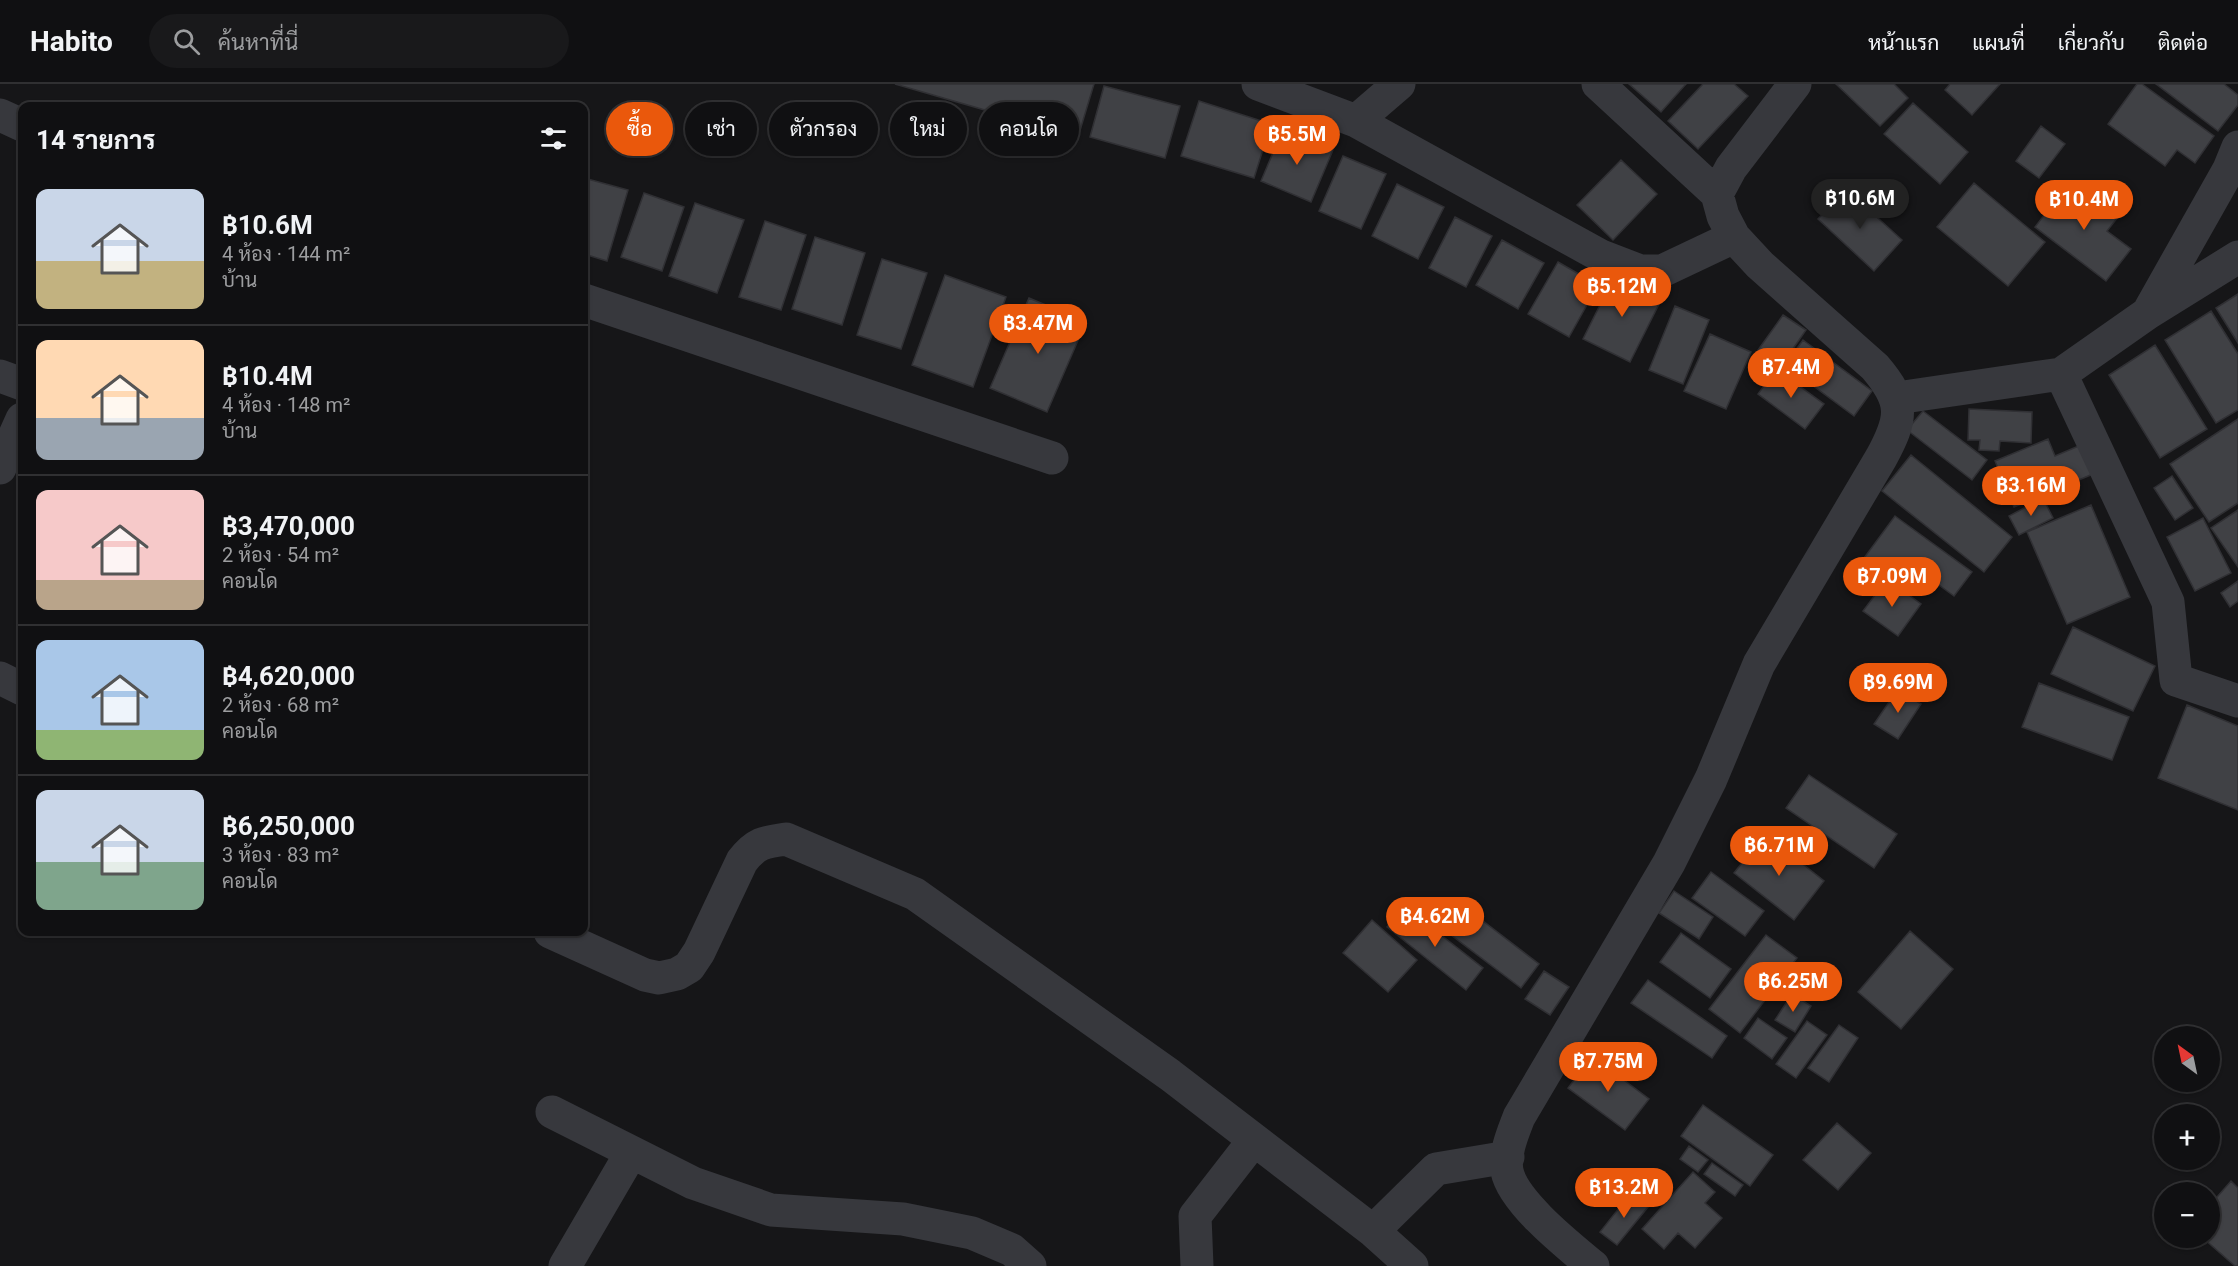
<!DOCTYPE html>
<html lang="th">
<head>
<meta charset="utf-8">
<style>
  body { margin:0; font-family:Roboto,Sarabun,sans-serif; background:#19191b; color:#f1f3f6; height:100vh; display:flex; flex-direction:column; font-size:22px; white-space:nowrap }
  * { box-sizing:border-box; margin:0 }
  p { font-size:20px; color:#9c9d9f }
  .icon { flex:none; width:33px; height:33px; fill:none; stroke:currentColor; stroke-width:2; stroke-linecap:round; stroke-linejoin:round }
  .map { position:relative; flex:1; overflow:hidden }
  .drawer { position:absolute; left:18px; top:18px; width:570px; height:834px; display:flex; flex-direction:column; background:#101012; border-radius:12px; box-shadow:0 2px 4px #0004,0 0 0 2px #303032 }
  .drawer>* { flex:none }
  .guide { position:absolute; left:606px; top:18px; width:570px; height:54px; display:flex; gap:12px }
  .needle { width:39px; rotate:327deg }
  .fabs { position:absolute; left:2154px; top:942px; display:grid; gap:12px }
  .fabs a { display:grid; place-items:center; width:66px; height:66px; border-radius:50%; background:#101012; box-shadow:0 2px 4px #0004,0 0 0 2px #303032; font-size:30px }
  .price { position:absolute; translate:-50% -51px; padding:0 14px; border-radius:21px; background:#ea580c; color:#fff; font-size:20px; line-height:39px; filter:drop-shadow(0 2px 3px #0008) }
  .price::after { content:''; position:absolute; left:50%; top:36px; width:18px; height:14px; margin-left:-9px; background:inherit; clip-path:polygon(0 0,100% 0,50% 100%) }
  .price.on { background:#222; color:#fff }
  ul { padding:0; list-style:none }
  li { display:flex; align-items:center; gap:18px; height:150px; padding:0 18px }
  li+li { border-top:2px solid #303032 }
  li span { display:grid; place-items:center; flex:none; width:168px; height:120px; border-radius:12px; color:#555 }
  li>.icon { margin-inline-start:auto }
  span .icon { width:72px; height:72px; fill:#fffc; stroke-width:1 }
  li b { font-size:26px }
  h2 { display:flex; justify-content:space-between; align-items:center; height:72px; padding:0 18px; font-size:26px }
  .pill { padding:0 21px; border-radius:27px; background:#101012; box-shadow:0 2px 4px #0004,0 0 0 2px #303032; font-size:21px; line-height:54px }
  .pill.on { background:#ea580c; color:#fff }
  header { display:flex; align-items:center; gap:36px; box-sizing:border-box; height:84px; padding:0 30px; background:#101012; border-bottom:2px solid #303032 }
  header strong { font-size:28px }
  nav { display:flex; gap:33px; margin-inline-start:auto; font-size:21px }
  .search { width:420px; height:54px; background:#19191b; display:flex; align-items:center; gap:15px; box-sizing:border-box; padding:0 21px; border-radius:33px; color:#9c9d9f; font-size:22px }
  .map>svg:first-child { display:block }
  .building { fill:#404145; stroke:#303034; stroke-width:1.5 }
  .lines { fill:none; stroke-linecap:round; stroke-linejoin:round }
  .minor { stroke:#37383d; stroke-width:33 }
</style>
</head>
<body>
<header>
<strong>Habito</strong>
<div class="search"><svg class="icon" aria-label="search" viewBox="0 0 24 24"><circle cx="10" cy="10" r="6"/><path d="M15 15l6 6"/></svg>ค้นหาที่นี่</div>
<nav><a>หน้าแรก</a><a>แผนที่</a><a>เกี่ยวกับ</a><a>ติดต่อ</a></nav>
</header>
<div class="map">
<svg width="2238" height="1182" viewBox="0 0 2238 1182">
  <rect width="100%" height="100%" fill="#161618"/>
  <path class="building" d="M895,0H1094L1078,53Z
    M1629,0H1686L1661,28Z
    M1703,0H1734L1748,12L1698,65L1668,37Z
    M1836,0H1894L1908,14L1880,42Z
    M1950,0H2000L1972,31L1945,6Z
    M2137,0H2142L2214,52L2195,79L2177,66L2165,82L2108,40Z
    M2156,0H2224L2238,11V21L2218,47Z
    M1104,2L1180,22L1165,74L1090,53Z
    M1199,17L1271,40L1254,94L1181,72Z
    M1913,19L1968,68L1940,100L1884,50Z
    M2041,42L2065,60L2039,94L2016,77Z
    M1283,45L1333,66L1311,118L1261,97Z
    M1343,72L1386,90L1361,145L1319,127Z
    M1621,76L1657,110L1613,156L1577,121Z
    M584,94L628,106L607,177L584,170Z
    M2070,97L2118,133L2107,147L2131,165L2106,197L2035,143Z
    M1974,99L2045,158L2008,202L1937,143Z
    M1397,100L1444,123L1418,175L1372,152Z
    M1846,105L1902,156L1874,187L1818,135Z
    M644,109L684,123L662,187L621,173Z
    M695,119L744,136L717,209L669,192Z
    M1455,133L1492,152L1466,203L1429,184Z
    M765,137L806,151L781,226L739,213Z
    M815,153L865,169L842,241L792,225Z
    M1502,156L1544,179L1518,225L1476,201Z
    M882,175L927,189L901,265L857,251Z
    M1558,178L1598,201L1569,253L1528,230Z
    M945,191L1006,213L973,303L912,281Z
    M1615,191L1662,214L1630,278L1583,255Z
    M2238,210V259L2216,224Z
    M1029,214L1086,238L1047,328L990,304Z
    M1675,222L1709,236L1683,300L1649,286Z
    M2211,227L2238,270V326L2216,339L2165,256Z
    M1783,231L1806,246L1781,282L1758,266Z
    M1710,250L1751,268L1726,325L1684,307Z
    M1803,256L1872,307L1854,332L1785,281Z
    M2155,261L2207,345L2160,374L2109,291Z
    M1776,285L1824,320L1805,345L1758,310Z
    M1969,325L2032,328L2031,359L2000,357L1999,367L1979,366L1980,356H1968Z
    M1923,327L1987,376L1972,396L1907,346Z
    M2238,335V419L2209,438L2170,380Z
    M2048,355L2055,372L2081,361L2093,390L2014,423L1995,377Z
    M1911,371L2012,453L1984,488L1882,407Z
    M2172,392L2193,424L2175,436L2154,404Z
    M2043,414L2053,434L2019,451L2009,432Z
    M2091,421L2130,513L2067,540L2027,448Z
    M2238,426V483L2211,444Z
    M1895,432L1972,488L1954,512L1921,488L1908,506L1864,474Z
    M2203,434L2231,489L2195,507L2167,453Z
    M1887,495L1921,520L1898,552L1863,527Z
    M2238,497V517L2230,523L2221,509Z
    M2073,543L2155,582L2133,627L2051,590Z
    M2039,599L2129,633L2112,676L2022,643Z
    M1898,605L1921,620L1898,655L1874,640Z
    M2187,621L2238,642V726L2158,694Z
    M1809,691L1897,750L1874,784L1786,724Z
    M1765,750L1824,797L1794,836L1734,789Z
    M1711,788L1764,827L1745,852L1692,814Z
    M1674,807L1713,833L1699,855L1659,829Z
    M1453,814L1539,880L1521,904L1434,838Z
    M1404,822L1483,884L1466,906L1387,843Z
    M1372,836L1417,876L1388,908L1343,869Z
    M1910,847L1953,885L1901,945L1858,908Z
    M1681,849L1731,885L1710,914L1660,878Z
    M1766,851L1797,874L1740,949L1709,925Z
    M1544,887L1569,903L1550,931L1525,915Z
    M1648,896L1727,952L1712,974L1631,919Z
    M1792,910L1811,922L1795,948L1775,936Z
    M1758,934L1787,954L1772,975L1744,954Z
    M1807,937L1827,951L1796,994L1776,980Z
    M1839,941L1858,954L1829,998L1808,984Z
    M1592,972L1649,1015L1625,1046L1568,1004Z
    M1703,1021L1773,1071L1750,1102L1681,1052Z
    M1837,1039L1871,1069L1838,1106L1803,1076Z
    M1689,1062L1708,1076L1698,1088L1680,1075Z
    M1712,1079L1743,1101L1735,1112L1704,1090Z
    M1693,1088L1715,1108L1705,1119L1722,1134L1695,1164L1678,1149L1664,1165L1642,1145Z
    M2231,1097L2238,1104V1182H2235L2203,1154H2210V1121Z
    M1631,1109L1648,1123L1617,1161L1600,1148Z"/>
  <g class="lines">
    <path class="minor" d="M1258,0L1356,37L1601,172L1640,187H1662L1734,153
      M1598,0L1717,110
      M0,31L22,41
      M1356,37L1399,0
      M584,216L1052,374
      M2150,225L2229,85L2238,63
      M2061,290L2168,518L2176,596L2238,617
      M0,292L22,300
      M1897,314L2061,290L2148,229L2238,173
      M0,384L22,335
      M0,594L22,605
      M550,848L645,891L659,894L677,890L689,883L699,868L742,777C756,759 764,758 786,755L915,810L1170,991L1373,1147L1412,1182
      M552,1028L693,1099L771,1126L903,1135L972,1149L1012,1166L1030,1182
      M1373,1147L1436,1085L1508,1073
      M565,1182L631,1069
      M1197,1182L1195,1132L1254,1056
      M1593,1182C1569,1162 1513,1118 1507,1087C1504,1069 1513,1049 1519,1033L1669,779L1711,695L1759,580L1881,374C1903,334 1905,318 1875,283L1760,181L1734,153L1723,132L1717,110L1731,84L1795,0"/>
  </g>
</svg>
<div class="fabs">
<a><svg class="needle" viewBox="-14 -14 28 28"><path d="M0-13l5 13h-10z" fill="#e53935"/><path d="M0 13l5-13h-10z" fill="#9c9d9f"/></svg></a>
<a>+</a>
<a>−</a>
</div>
<b class="price" style="left:1297px;top:82px">฿5.5M</b>
<b class="price on" style="left:1860px;top:146px">฿10.6M</b>
<b class="price" style="left:2084px;top:147px">฿10.4M</b>
<b class="price" style="left:1622px;top:234px">฿5.12M</b>
<b class="price" style="left:1038px;top:271px">฿3.47M</b>
<b class="price" style="left:1791px;top:315px">฿7.4M</b>
<b class="price" style="left:2031px;top:433px">฿3.16M</b>
<b class="price" style="left:1892px;top:524px">฿7.09M</b>
<b class="price" style="left:1898px;top:630px">฿9.69M</b>
<b class="price" style="left:1779px;top:793px">฿6.71M</b>
<b class="price" style="left:1435px;top:864px">฿4.62M</b>
<b class="price" style="left:1793px;top:929px">฿6.25M</b>
<b class="price" style="left:1608px;top:1009px">฿7.75M</b>
<b class="price" style="left:1624px;top:1135px">฿13.2M</b>
<div class="guide">
<a class="pill on">ซื้อ</a>
<a class="pill">เช่า</a>
<a class="pill">ตัวกรอง</a>
<a class="pill">ใหม่</a>
<a class="pill">คอนโด</a>
</div>
<section class="drawer">
<h2>14 รายการ<svg class="icon" aria-label="filters" viewBox="0 0 24 24"><path d="M4 7h16M4 17h16"/><circle cx="9" cy="7" r="2"/><circle cx="15" cy="17" r="2"/></svg></h2>
<ul>
<li><span style="background:linear-gradient(#c9d6e8 60%,#c2b280 0)"><svg class="icon" aria-label="home" viewBox="0 0 24 24"><path d="M3 11l9-7 9 7M6 9v11h12V9"/></svg></span><div><b>฿10.6M</b><p>4 ห้อง · 144 m²</p><p>บ้าน</p></div></li>
<li><span style="background:linear-gradient(#ffd9b3 65%,#9aa5b1 0)"><svg class="icon" aria-label="home" viewBox="0 0 24 24"><path d="M3 11l9-7 9 7M6 9v11h12V9"/></svg></span><div><b>฿10.4M</b><p>4 ห้อง · 148 m²</p><p>บ้าน</p></div></li>
<li><span style="background:linear-gradient(#f6c9c9 75%,#b9a48a 0)"><svg class="icon" aria-label="home" viewBox="0 0 24 24"><path d="M3 11l9-7 9 7M6 9v11h12V9"/></svg></span><div><b>฿3,470,000</b><p>2 ห้อง · 54 m²</p><p>คอนโด</p></div></li>
<li><span style="background:linear-gradient(#a9c7e8 75%,#8fb573 0)"><svg class="icon" aria-label="home" viewBox="0 0 24 24"><path d="M3 11l9-7 9 7M6 9v11h12V9"/></svg></span><div><b>฿4,620,000</b><p>2 ห้อง · 68 m²</p><p>คอนโด</p></div></li>
<li><span style="background:linear-gradient(#c9d6e8 60%,#7fa58c 0)"><svg class="icon" aria-label="home" viewBox="0 0 24 24"><path d="M3 11l9-7 9 7M6 9v11h12V9"/></svg></span><div><b>฿6,250,000</b><p>3 ห้อง · 83 m²</p><p>คอนโด</p></div></li>
</ul>
</section>
</div>
</body>
</html>
